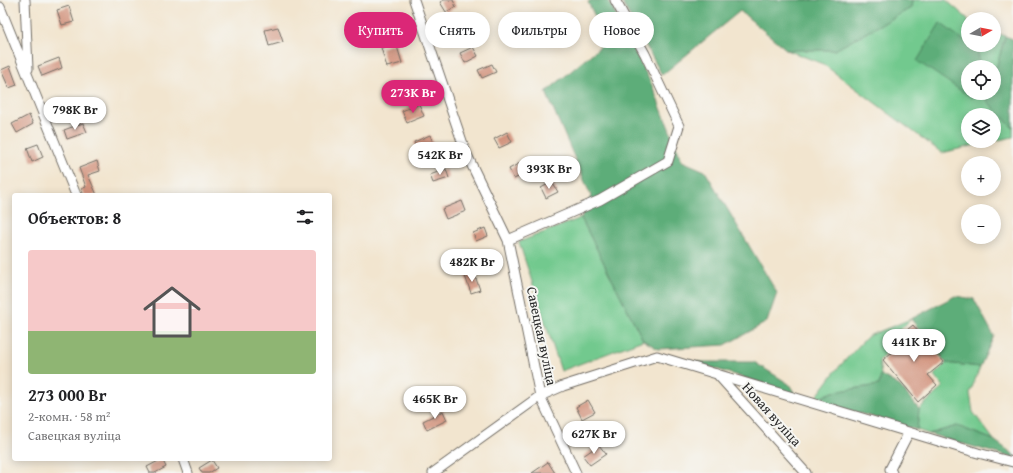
<!DOCTYPE html>
<html lang="ru">
<head>
<meta charset="utf-8">
<style>
  body { margin:0; font-family:"Gentium Book Plus",serif; background:#f2f2f2; color:#202124; height:100vh; display:flex; flex-direction:column; font-size:15px; white-space:nowrap }
  * { box-sizing:border-box; margin:0 }
  p { font-size:13px; color:#757577 }
  .icon { flex:none; width:22px; height:22px; fill:none; stroke:currentColor; stroke-width:2; stroke-linecap:round; stroke-linejoin:round }
  .map { position:relative; flex:1; overflow:hidden }
  .details { position:absolute; left:12px; top:193px; width:320px; height:268px; display:flex; flex-direction:column; background:#fff; border-radius:4px; box-shadow:0 2px 10px #0003 }
  .details>* { flex:none }
  .guide { position:absolute; left:344px; top:12px; width:380px; height:36px; display:flex; gap:8px }
  .needle { width:26px; rotate:80deg }
  .controls { position:absolute; left:961px; top:12px; display:grid; gap:8px }
  .controls a { display:grid; place-items:center; width:40px; height:40px; border-radius:50%; background:#fff; box-shadow:0 2px 10px #0003; font-size:20px }
  .price { position:absolute; translate:-50% -34px; padding:0 9px; border-radius:14px; background:#fff; color:#222; font-size:13px; line-height:26px; filter:drop-shadow(0 1px 2px #0008) }
  .price::after { content:''; position:absolute; left:50%; top:24px; width:12px; height:9px; margin-left:-6px; background:inherit; clip-path:polygon(0 0,100% 0,50% 100%) }
  .price.active { background:#db2777; color:#fff }
  ul { padding:0; list-style:none }
  li { display:grid; align-content:center; gap:8px; height:212px; padding:0 16px }
  li+li { border-top:1px solid #e0e0e0 }
  li span { display:grid; place-items:center; height:124px; border-radius:4px; color:#555 }
  li>.icon { margin-inline-start:auto }
  span .icon { width:72px; height:72px; fill:#fffc; stroke-width:1 }
  li b { font-size:17px }
  h2 { display:flex; justify-content:space-between; align-items:center; height:48px; padding:0 16px; font-size:17px }
  .pill { padding:0 14px; border-radius:18px; background:#fff; box-shadow:0 2px 10px #0003; font-size:14px; line-height:36px }
  .pill.active { background:#db2777; color:#fff }
  .map>svg:first-child { display:block }
  .green { fill:#72c98e; stroke:#4e7a5c }
  .forest { fill:#5dad79; stroke:#446c52 }
  .building { fill:#d2937d }
  .lines { fill:none; stroke-linecap:round; stroke-linejoin:round }
  .minor-casing { stroke:#716c64; stroke-width:11 }
  .minor { stroke:#fff; stroke-width:9 }
  .labels { text-anchor:middle; dominant-baseline:central; stroke-width:4; stroke-linejoin:round; paint-order:stroke }
  .street-label { font-size:14px; fill:#2b2b2b; stroke:#f6f6f2 }
</style>
</head>
<body>
<div class="map">
<svg width="1013" height="473" viewBox="0 0 1013 473">
  <rect width="100%" height="100%" fill="#f6f6f2"/>
  <filter id="ink" filterUnits="userSpaceOnUse"><feTurbulence type="fractalNoise" baseFrequency=".025" numOctaves="2"/><feDisplacementMap in="SourceGraphic" scale="8" xChannelSelector="R" yChannelSelector="G"/><feConvolveMatrix kernelMatrix="1 2 1 2 8 2 1 2 1" color-interpolation-filters="sRGB"/></filter>
  <filter id="wash" filterUnits="userSpaceOnUse"><feTurbulence type="fractalNoise" baseFrequency=".012" numOctaves="4" result="noise"/><feDisplacementMap in="SourceGraphic" scale="16" xChannelSelector="R" yChannelSelector="G"/><feGaussianBlur stdDeviation="0.9" result="paint"/><feColorMatrix in="noise" values="0 0 0 0 0 0 0 0 0 0 0 0 0 0 0 0 0 1.4 0 .05"/><feComposite in="paint" operator="in"/></filter>
  <g filter="url(#wash)">
    <rect width="100%" height="100%" fill="#f2e5cf"/>
    <path class="green" d="M912,0H946L968,19V45H994V32L1005,36L994,76V67H968V93H990L988,101L1013,128V137L994,141V115H968V141H992L942,153L823,64L787,50H835L911,8Z
      M581,218L643,340L561,371L519,242Z
      M911,319L894,336L890,348L879,361L881,375L879,385L833,392L814,400L837,369L868,336Z
      M946,363L980,367L970,393L973,412L994,440L957,426L929,434L917,430L919,409L943,387L934,375Z"/>
    <path class="forest" d="M591,0H608L651,83L682,161L705,171L777,293L767,322L725,345L658,349L643,340L581,218L591,196L546,92L607,41L588,2Z
      M621,0H912L911,8L835,50H787L740,11L662,75Z
      M940,23L977,50L981,67H968V93H974L972,98L917,61Z
      M1005,36L1013,39V128L987,101L990,93H994V76Z
      M955,296L974,299L994,336L980,367L946,363L911,319Z
      M694,362H754L789,384L795,394Z
      M881,375L900,386L919,409L917,430L814,400L833,392L879,385Z
      M957,426L994,440L1013,454V458L929,434Z"/>
    <g id="blocks">
      <path class="building" d="M444,0H453L456,7L446,12L440,2Z
        M69,6L74,22L62,25L57,10Z
        M278,27L283,42L269,46L265,30Z
        M396,43L402,63L387,67L381,48Z
        M473,47L478,56L465,63L460,53Z
        M59,58L62,68L42,76L38,66Z
        M492,64L496,72L482,78L478,70Z
        M10,66L17,85L9,88L1,70Z
        M419,104L424,116L407,123L402,111Z
        M29,115L33,124L17,133L12,124Z
        M83,123L87,132L67,139L64,130Z
        M507,132L512,142L499,148L494,139Z
        M430,135L435,147L419,154L414,142Z
        M38,144L43,157L32,162L27,148Z
        M97,161L100,171L88,175L97,195H84L81,189L86,187L79,168Z
        M520,163L526,173L514,179L509,169Z
        M446,169L449,178L433,183L430,175Z
        M552,182L558,192L546,198L541,188Z
        M462,201L466,211L446,219L442,209Z
        M485,228L488,236L476,241L473,233Z
        M474,273L480,290L471,293L465,276Z
        M913,325L944,362L928,375L937,385L918,402L883,360L902,343L897,338Z
        M588,400L595,412L582,419L576,407Z
        M443,411L447,420L427,430L423,421Z
        M599,445L606,454L590,465L583,456Z
        M162,459L166,467L155,473H150L147,467Z
        M212,460L217,468L209,473H202L199,468Z
        M548,462L555,473H532Z"/>
    </g>
  </g>
  <g filter="url(#ink)">
    <use href="#blocks" fill-opacity="0" stroke="#716c64" stroke-width="1"/>
    <g class="lines">
      <defs>
        <path id="minor" d="M25,0L28,69
          M414,0L466,153L508,240L540,396L576,473
          M0,7L76,195
          M508,240L600,200L668,161L679,126L645,54L615,0
          M717,374L806,473
          M183,459L188,473
          M433,473L540,396L563,386L657,356L978,453L1013,462
          M892,473L890,469L909,432"/>
      </defs>
      <use href="#minor" class="minor-casing"/>
      <use href="#minor" class="minor"/>
    </g>
  </g>
  <g class="labels">
    <g class="street-label">
      <text transform="translate(542 336) rotate(78)">Савецкая вуліца</text>
      <text transform="translate(772 414) rotate(48)">Новая вуліца</text>
    </g>
  </g>
</svg>
<div class="controls">
<a><svg class="needle" viewBox="-14 -14 28 28"><path d="M0-13l5 13h-10z" fill="#e53935"/><path d="M0 13l5-13h-10z" fill="#757577"/></svg></a>
<a><svg class="icon" aria-label="locate" viewBox="0 0 24 24"><circle cx="12" cy="12" r="6"/><path d="M12 2v4M12 18v4M2 12h4M18 12h4"/></svg></a>
<a><svg class="icon" aria-label="layers" viewBox="0 0 24 24"><path d="M12 4l9 5-9 5-9-5zM3 14l9 5 9-5"/></svg></a>
<a>+</a>
<a>−</a>
</div>
<b class="price active" style="left:413px;top:114px">273K Br</b>
<b class="price" style="left:75px;top:131px">798K Br</b>
<b class="price" style="left:440px;top:176px">542K Br</b>
<b class="price" style="left:549px;top:190px">393K Br</b>
<b class="price" style="left:472px;top:283px">482K Br</b>
<b class="price" style="left:914px;top:363px">441K Br</b>
<b class="price" style="left:435px;top:420px">465K Br</b>
<b class="price" style="left:594px;top:455px">627K Br</b>
<div class="guide">
<a class="pill active">Купить</a>
<a class="pill">Снять</a>
<a class="pill">Фильтры</a>
<a class="pill">Новое</a>
</div>
<section class="details">
<h2>Объектов: 8<svg class="icon" aria-label="filters" viewBox="0 0 24 24"><path d="M4 7h16M4 17h16"/><circle cx="9" cy="7" r="2"/><circle cx="15" cy="17" r="2"/></svg></h2>
<ul>
<li><span style="background:linear-gradient(#f6c9c9 65%,#8fb573 0)"><svg class="icon" aria-label="home" viewBox="0 0 24 24"><path d="M3 11l9-7 9 7M6 9v11h12V9"/></svg></span><div><b>273 000 Br</b><p>2-комн. · 58 m²</p><p>Савецкая вуліца</p></div></li>
</ul>
</section>
</div>
</body>
</html>
